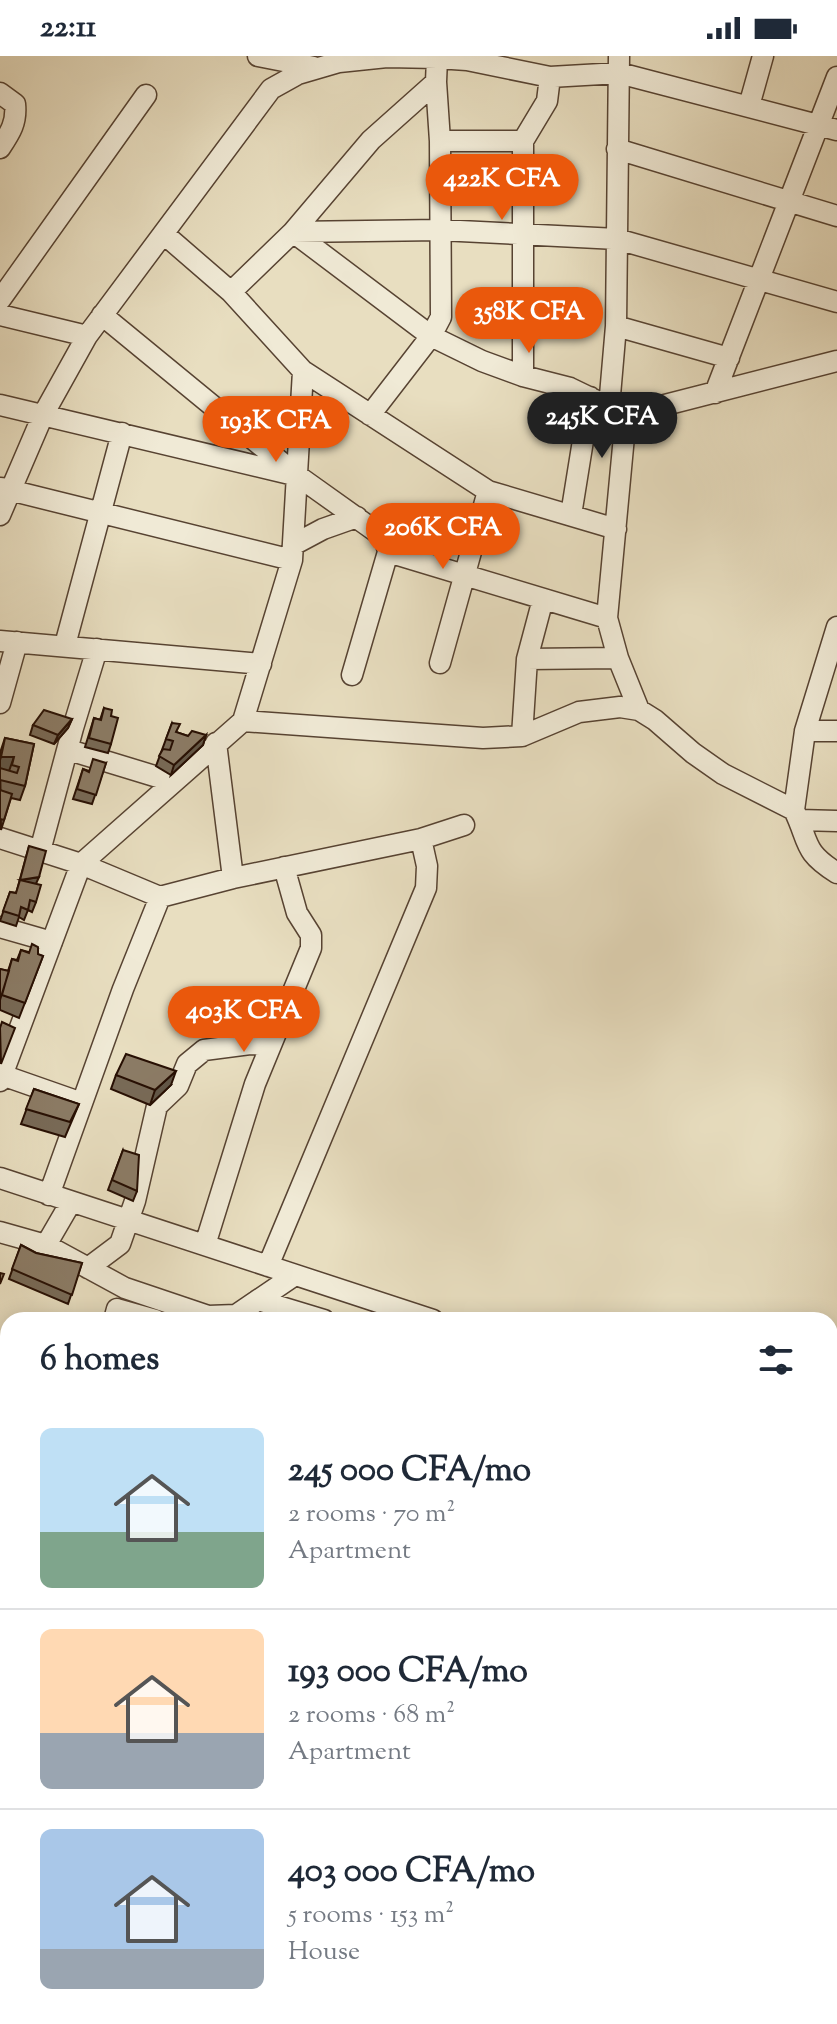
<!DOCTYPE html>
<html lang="en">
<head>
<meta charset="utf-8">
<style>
  body { margin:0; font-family:"Sorts Mill Goudy",serif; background:#f2f2f3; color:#1f2937; height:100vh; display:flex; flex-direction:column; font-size:30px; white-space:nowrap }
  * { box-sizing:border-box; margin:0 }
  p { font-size:26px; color:#747a83 }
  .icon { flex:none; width:44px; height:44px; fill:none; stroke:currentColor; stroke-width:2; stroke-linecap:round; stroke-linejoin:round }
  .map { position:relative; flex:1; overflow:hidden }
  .drawer { position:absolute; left:0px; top:1256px; width:838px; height:712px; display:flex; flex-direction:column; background:#fff; border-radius:24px 24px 0 0; box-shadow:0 4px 20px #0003 }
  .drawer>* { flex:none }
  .price { position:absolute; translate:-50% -68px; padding:0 18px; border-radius:28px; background:#ea580c; color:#fff; font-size:26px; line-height:52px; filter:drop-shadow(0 2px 4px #0008) }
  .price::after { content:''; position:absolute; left:50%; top:48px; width:24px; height:18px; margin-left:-12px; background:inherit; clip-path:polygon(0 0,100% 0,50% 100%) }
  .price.active { background:#222; color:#fff }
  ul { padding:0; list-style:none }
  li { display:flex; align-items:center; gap:24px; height:200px; padding:0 40px }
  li+li { border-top:2px solid #e0e1e3 }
  li span { display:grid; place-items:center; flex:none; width:224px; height:160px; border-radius:12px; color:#555 }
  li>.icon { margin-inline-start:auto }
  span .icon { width:96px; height:96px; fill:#fffc; stroke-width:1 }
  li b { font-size:34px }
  h2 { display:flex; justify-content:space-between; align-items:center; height:96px; padding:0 40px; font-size:34px }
  .status { display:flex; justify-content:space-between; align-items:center; height:56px; padding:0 40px; background:#fff; direction:ltr }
  .status svg { height:22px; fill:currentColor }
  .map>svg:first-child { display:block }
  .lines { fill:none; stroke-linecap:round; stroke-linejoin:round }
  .stream { stroke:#73614e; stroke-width:4 }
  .minor-casing { stroke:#574332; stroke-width:23 }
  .highway-casing { stroke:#270f03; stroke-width:33 }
  .minor { stroke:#f0ead6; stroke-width:20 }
  .highway { stroke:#e8dec0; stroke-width:30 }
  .wall { fill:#786a57; stroke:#270f03; stroke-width:2 }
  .shaded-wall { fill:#615647; stroke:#270f03; stroke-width:2 }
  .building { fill:#8b7b65; stroke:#270f03; stroke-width:2 }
</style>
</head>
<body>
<div class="status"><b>22:11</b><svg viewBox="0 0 49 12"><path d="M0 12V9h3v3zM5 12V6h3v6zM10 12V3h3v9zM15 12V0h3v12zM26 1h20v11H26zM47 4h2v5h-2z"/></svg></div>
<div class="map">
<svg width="837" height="1968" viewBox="0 0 837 1968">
  <rect width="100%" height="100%" fill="#e8dec0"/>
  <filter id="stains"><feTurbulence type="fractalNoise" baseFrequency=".0025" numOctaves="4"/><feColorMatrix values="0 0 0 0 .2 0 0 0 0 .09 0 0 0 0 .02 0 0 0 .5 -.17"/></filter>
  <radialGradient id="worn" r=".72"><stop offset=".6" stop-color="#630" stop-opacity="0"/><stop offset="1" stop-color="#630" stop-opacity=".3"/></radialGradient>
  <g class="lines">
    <path class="stream" d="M0,1525L8,1531
      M830,1800L837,1803"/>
    <defs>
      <path id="minor" d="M258,0L314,11
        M0,37L15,48C17,67 10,77 0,92
        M749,50L763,0
        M440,85H523
        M617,93L837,160
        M293,176L431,280L482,305L523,320L570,332L626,359L837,305
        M293,176L440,174L617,183L837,246
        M164,178L231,236L303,315L488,435L440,607
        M231,236L293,176L371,84L436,26
        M0,244L146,39
        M0,259L87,280
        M102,259L298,420L385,482L388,496L352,619
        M616,270L729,302
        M523,320V85L547,45L550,21
        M715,337L837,21
        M0,349L290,418
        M609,351L616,270L619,0
        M370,359L431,280L441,261L440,85L436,26L437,2
        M626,359L607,562L618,602L639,654
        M1,432L292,504
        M488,435L616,473
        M0,459L43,359L87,280L271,33L298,18L339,6L387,1L437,2L467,4L550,21L619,17L837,74
        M571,459L590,341
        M293,489L323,473L357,461
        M388,496L607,562
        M0,585L261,608
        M65,589L122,377
        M527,603L618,602
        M0,647L17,586
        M243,665L483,682L522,680L579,656L620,651L639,654L655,664L693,697L723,718L794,754C810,787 802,795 837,817
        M805,675H837
        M522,680L527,603L543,543
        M216,687L233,822
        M69,694L174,726
        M794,754L805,675L837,571
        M799,764L837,765
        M0,782L81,808L160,841L233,822L421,783L464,769
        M40,795L73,672L97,593
        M0,871L52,886
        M2,1019L82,1047
        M0,1025L81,808L243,665L292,504L303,315
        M0,1122L433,1264
        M49,1139L123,933L160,841
        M0,1176L46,1189L125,1232L208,1260L236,1259L295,1219
        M46,1189L71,1146
        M205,1189L255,1028L311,892V879L297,857L284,811
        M268,1210L426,832L427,810L421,783
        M88,1212L120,1188L135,1145L157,1050L178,1030L187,1008L204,994L250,988L271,989
        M258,1244L324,1264
        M114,1264L117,1253L156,1264
        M0,1301L8,1304
        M830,1385L837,1387
        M0,1405L8,1407
        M830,1456L837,1459
        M830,1549L837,1551
        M0,1555L8,1560
        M0,1627L8,1635
        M830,1633L837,1623
        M0,1788L8,1797
        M0,1818L8,1820
        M830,1850L837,1853
        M0,1878L8,1869
        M830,1932L837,1901
        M470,1960L486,1968
        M50,1968L52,1960
        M139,1968L142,1960
        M230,1968L232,1960
        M329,1968L331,1960
        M420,1968L423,1960
        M558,1968L561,1960
        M606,1968L608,1960
        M652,1968L653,1960
        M739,1968L740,1960
        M822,1968L824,1960"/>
      <path id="highway" d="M0,1471L8,1473
        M0,1495L8,1497
        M830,1745L837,1748
        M830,1770L837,1773"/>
    </defs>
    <use href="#minor" class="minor-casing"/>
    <use href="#highway" class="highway-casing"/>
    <use href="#minor" class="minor"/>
    <use href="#highway" class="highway"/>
  </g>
  <path class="wall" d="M104,652L111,660V688L108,697L85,691L94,662L100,664Z
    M72,663L68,672L54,688L30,679L33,669Z
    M172,667L176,676L188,680L206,679L203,689L171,719L156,710Z
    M5,682L34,688L25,730L20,744L11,742L1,774L0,697Z
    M106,707L92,748L73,743L83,713L89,715Z
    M29,790L36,828V846L32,856L28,854L24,864L19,861L16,870L0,865L10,836L16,837L17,834Z
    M21,894L43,900L19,962L0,954V913L8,915L12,903L17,904Z
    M116,1019L171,1029L150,1049L111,1033Z
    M34,1033L79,1048L65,1081L21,1068Z
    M123,1094L137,1135L133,1145L108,1134Z
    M21,1189L36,1197L82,1207L68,1248L9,1223Z"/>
  <path class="shaded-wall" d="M72,663L68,672L54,688L58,679Z
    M206,679L203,689L171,719L174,709Z
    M1,701H14L9,715H0V704Z
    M39,821L35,830L20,824Z
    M176,1015L171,1029L150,1049L155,1034Z"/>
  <path class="building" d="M104,652L112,654L111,660L118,662L111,688L89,682L94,662L101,664Z
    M44,654L72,663L58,679L33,669Z
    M172,667L180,668L176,676L188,680L192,675L206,679L174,709L159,700L163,693L170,694L173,685L166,683Z
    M5,682L34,688L25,730L0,724V712L17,717L19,711L12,709L14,701H1Z
    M93,703L106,707L96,739L77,733L83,713L89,716Z
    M0,734L12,738L4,764L0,763Z
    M29,790L46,795L39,821L20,824Z
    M20,824L41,829L36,846L30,844L28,854L21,851L19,860L3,855L10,836L16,837Z
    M32,888L38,891V898L43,900L25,947L2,939L12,903L18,905L21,894L29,897Z
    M0,913L9,915L0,944Z
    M2,966L15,972L1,1008L0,972Z
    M126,998L176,1015L155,1034L116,1019Z
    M34,1033L79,1048L70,1066L26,1053Z
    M123,1094L139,1099L137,1135L112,1124Z
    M21,1189L36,1197L82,1207L72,1239L12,1213Z
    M0,1217L4,1218L0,1228Z"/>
  <rect width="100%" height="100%" filter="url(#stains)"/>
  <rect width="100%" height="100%" fill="url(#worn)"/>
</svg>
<b class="price" style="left:502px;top:166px">422K CFA</b>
<b class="price" style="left:529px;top:299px">358K CFA</b>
<b class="price active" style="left:602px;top:404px">245K CFA</b>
<b class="price" style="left:276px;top:408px">193K CFA</b>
<b class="price" style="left:443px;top:515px">206K CFA</b>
<b class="price" style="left:244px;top:998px">403K CFA</b>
<section class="drawer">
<h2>6 homes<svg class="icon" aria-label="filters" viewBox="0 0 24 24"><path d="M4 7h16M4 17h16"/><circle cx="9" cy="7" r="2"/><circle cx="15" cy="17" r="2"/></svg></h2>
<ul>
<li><span style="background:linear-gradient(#bfe0f5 65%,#7fa58c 0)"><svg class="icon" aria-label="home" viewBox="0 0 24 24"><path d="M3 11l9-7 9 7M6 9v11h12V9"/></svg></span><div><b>245 000 CFA/mo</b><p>2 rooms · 70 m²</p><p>Apartment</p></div></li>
<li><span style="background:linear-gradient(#ffd9b3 65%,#9aa5b1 0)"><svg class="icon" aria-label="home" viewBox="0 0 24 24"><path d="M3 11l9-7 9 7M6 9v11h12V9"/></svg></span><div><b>193 000 CFA/mo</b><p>2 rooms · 68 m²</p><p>Apartment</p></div></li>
<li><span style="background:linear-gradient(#a9c7e8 75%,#9aa5b1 0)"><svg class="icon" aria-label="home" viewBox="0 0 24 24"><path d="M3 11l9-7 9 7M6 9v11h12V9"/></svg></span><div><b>403 000 CFA/mo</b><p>5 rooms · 153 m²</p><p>House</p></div></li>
</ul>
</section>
</div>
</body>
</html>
